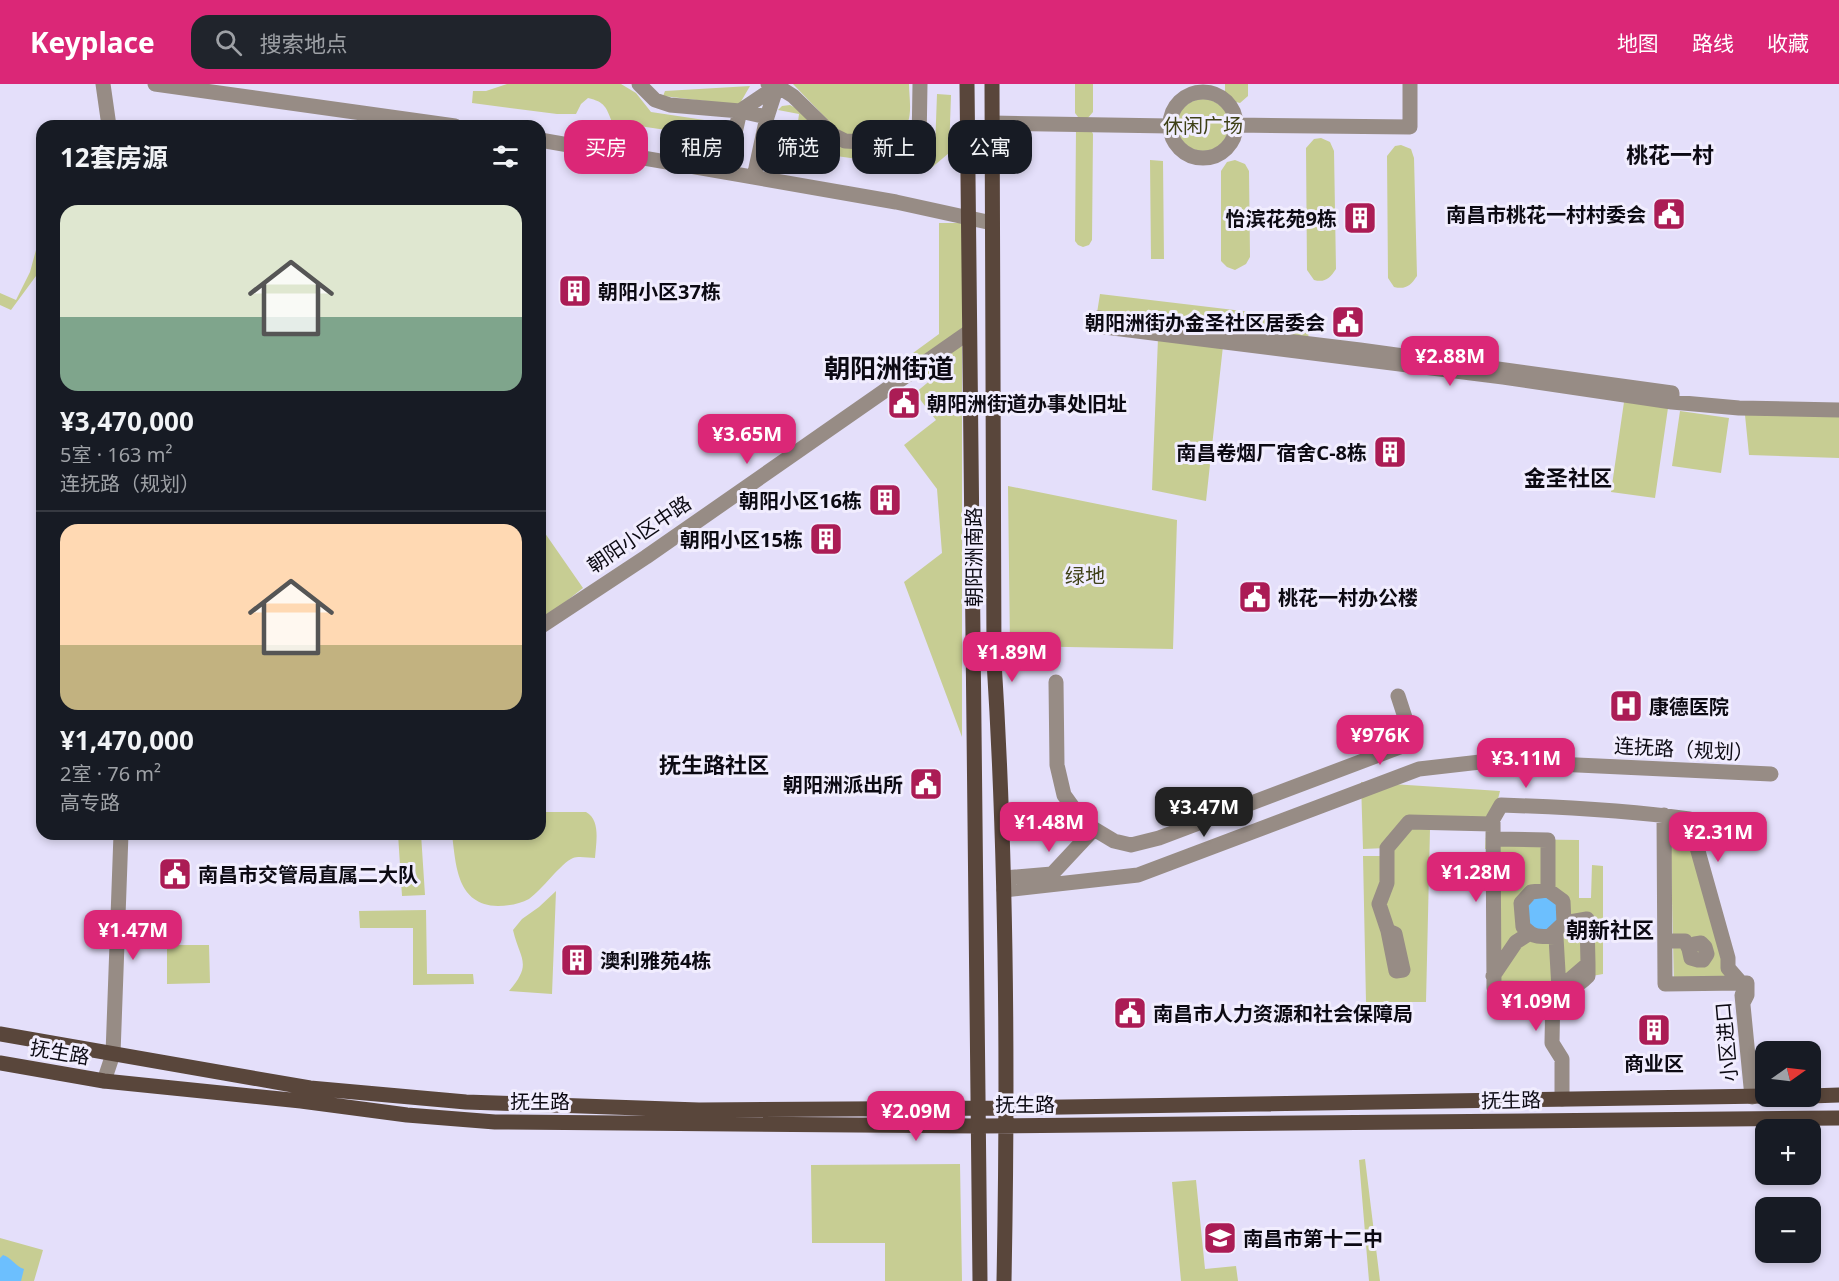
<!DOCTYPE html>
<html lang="zh">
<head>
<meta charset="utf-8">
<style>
  body { margin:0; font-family:"Noto Sans","Noto Sans SC",sans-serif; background:#20242c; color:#f1f3f6; height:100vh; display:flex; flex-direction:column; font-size:22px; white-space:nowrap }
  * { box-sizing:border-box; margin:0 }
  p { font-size:20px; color:#9ea1a6 }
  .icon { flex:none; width:33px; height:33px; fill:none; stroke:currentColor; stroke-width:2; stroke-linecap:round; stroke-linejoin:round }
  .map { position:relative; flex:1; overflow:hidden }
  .drawer { position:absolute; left:36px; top:36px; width:510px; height:720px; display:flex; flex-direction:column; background:#171b24; border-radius:18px; box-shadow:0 3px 9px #0003 }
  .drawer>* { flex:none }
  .banner { position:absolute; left:564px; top:36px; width:570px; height:54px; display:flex; gap:12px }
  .needle { width:39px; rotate:76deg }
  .tools { position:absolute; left:1755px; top:957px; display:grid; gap:12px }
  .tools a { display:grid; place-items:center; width:66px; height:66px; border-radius:12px; background:#171b24; box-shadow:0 3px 9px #0003; font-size:30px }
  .price { position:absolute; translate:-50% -51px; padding:0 14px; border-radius:12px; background:#db2777; color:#fff; font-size:20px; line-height:39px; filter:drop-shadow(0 2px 3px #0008) }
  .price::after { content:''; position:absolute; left:50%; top:36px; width:18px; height:14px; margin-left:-9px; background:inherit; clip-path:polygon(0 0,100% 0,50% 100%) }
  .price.on { background:#222; color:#fff }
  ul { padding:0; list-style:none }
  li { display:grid; align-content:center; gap:12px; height:318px; padding:0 24px }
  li+li { border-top:2px solid #363941 }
  li span { display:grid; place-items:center; height:186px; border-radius:18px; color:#555 }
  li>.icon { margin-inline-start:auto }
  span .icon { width:108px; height:108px; fill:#fffc; stroke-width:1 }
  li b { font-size:26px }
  h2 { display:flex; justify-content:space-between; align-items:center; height:72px; padding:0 24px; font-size:26px }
  .chip { padding:0 21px; border-radius:18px; background:#171b24; box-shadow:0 3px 9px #0003; font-size:21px; line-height:54px }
  .chip.on { background:#db2777; color:#fff }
  header { display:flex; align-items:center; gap:36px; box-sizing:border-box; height:84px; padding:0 30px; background:#db2777; color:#fff }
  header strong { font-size:28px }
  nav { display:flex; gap:33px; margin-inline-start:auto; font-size:21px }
  .search { width:420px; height:54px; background:#20242c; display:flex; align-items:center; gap:15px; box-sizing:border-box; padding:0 21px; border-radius:18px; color:#9ea1a6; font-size:22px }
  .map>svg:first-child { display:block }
  .green { fill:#c7cd93 }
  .water { fill:#6cbffe }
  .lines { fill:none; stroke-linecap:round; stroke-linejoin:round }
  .minor { stroke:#978c85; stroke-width:15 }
  .major { stroke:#59463b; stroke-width:15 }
  .labels { text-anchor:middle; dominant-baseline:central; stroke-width:6; stroke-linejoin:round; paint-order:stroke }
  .park-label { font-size:20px; fill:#3f4118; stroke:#f1edfe }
  .poi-label { font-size:20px; font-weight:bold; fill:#0c0a13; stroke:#f1edfe; text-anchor:start }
  .street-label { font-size:20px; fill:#0c0a13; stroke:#f1edfe }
  .quarter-label { font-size:22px; font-weight:bold; fill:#0c0a13; stroke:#f1edfe }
  .district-label { font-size:26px; font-weight:bold; fill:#0c0a13; stroke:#f1edfe }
</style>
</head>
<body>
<header>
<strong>Keyplace</strong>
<div class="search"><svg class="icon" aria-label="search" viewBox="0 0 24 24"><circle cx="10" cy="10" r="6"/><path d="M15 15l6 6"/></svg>搜索地点</div>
<nav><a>地图</a><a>路线</a><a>收藏</a></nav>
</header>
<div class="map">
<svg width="1839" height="1197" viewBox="0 0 1839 1197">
  <rect width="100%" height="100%" fill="#e4dffa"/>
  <path class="green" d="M507,0H621L636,9L651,28L731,40L727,55L612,38C606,23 605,18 588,14L581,20L576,30H557L472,19L473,7H486Z
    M793,0H909C909,11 912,27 908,38C900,61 863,54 844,53Z
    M1075,0H1093V28L1087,35L1078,33L1075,29Z
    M1225,0H1248V12L1240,19L1228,16L1225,11Z
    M750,2L739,21L663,12L665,7Z
    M937,10L951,11L949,69L930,85L771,63V58L795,61L799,30L778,26L782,22L790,21L801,27L841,62L935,65Z
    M1177 41a26 26 0 1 1 52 0a26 26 0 1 1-52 0Z
    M1076,46H1091L1093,50L1092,156L1089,161L1083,163L1078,161L1075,157Z
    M1321,54L1330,58L1334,67L1336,185C1330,194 1325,199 1314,196L1307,186L1306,64L1314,55Z
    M1401,61L1411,65L1414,74L1417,192C1411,201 1406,206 1394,203L1388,194L1387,72L1395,62Z
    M1150,76L1163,77L1164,175H1151Z
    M1235,76L1245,80L1249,87L1250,173L1246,180L1235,186L1227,183L1221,177V87L1227,78Z
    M939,139H962V653L904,498L942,469L937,405L904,361L936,336L915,309L932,295L913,269L939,250Z
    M42,144V192H36L11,226L0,221V209L16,216L30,188Z
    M1100,210L1311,235L1308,254L1097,229Z
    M1158,254L1223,262L1206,417L1152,406Z
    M1624,318L1668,324L1655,414L1611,408Z
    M1680,327L1729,334L1721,389L1672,382Z
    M1745,331L1839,332V374L1749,371Z
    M1008,402L1177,436L1173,565L1010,562Z
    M540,442L583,504L540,538Z
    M1361,698L1500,707L1493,735V755L1579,756V814H1591L1592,781L1603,782V890L1559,898H1494L1492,765H1485L1486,746L1430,745L1426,918H1366L1363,772H1386V764L1363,765Z
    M540,728H586C601,736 596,759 595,774C589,774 579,772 573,774C561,779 542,806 529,815C520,820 508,822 498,822C457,821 456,782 452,750H540Z
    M1670,731L1689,735L1727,892L1674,900Z
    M398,750H421L425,811L402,812Z
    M556,807L552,910L509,907C533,879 520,876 513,846L522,835L539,823Z
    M426,826L427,890H473L474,900L413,901V844H360L359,827Z
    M167,861H209L210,899L167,900Z
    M1365,1075L1380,1197H1369L1359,1076Z
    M960,1080L962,1197H885V1159H812L811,1081Z
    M1196,1096L1205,1185L1236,1182L1238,1197H1181L1172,1098Z
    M0,1154L43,1166L34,1197H0Z"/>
  <path class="water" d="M1548,812L1557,819L1558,837L1550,845L1538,846L1529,840L1528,822L1534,814Z
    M3,1171C12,1174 15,1182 24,1185L21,1197H0V1174Z"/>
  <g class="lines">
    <path class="minor" d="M103,0L109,42
      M155,0L455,42
      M639,0L655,16L670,21L740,27L777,2L767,33
      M768,0L777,2L793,12L833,51L845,57L919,61L920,0
      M1170 41a33 33 0 1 1 66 0a33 33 0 1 1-66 0Z
      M992,39L1170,42
      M1235,41L1410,43V0
      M540,56L896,118L992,139
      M726,88L740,27L767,33L754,93
      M1672,318V309L1360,266L1098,234L1097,242L1503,293L1672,318L1739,324L1839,326
      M540,543L646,473L969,248
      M1056,598L1057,681L1064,711L1077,729L1094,745L1114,757L1131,761L1159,754L1413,658L1398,612
      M1664,731L1665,900L1741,899
      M1493,755L1548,756V806
      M1004,794L1052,790L1094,745
      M1004,806L1138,791L1419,685L1489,677L1771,690
      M1564,839L1587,835L1588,880
      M1388,847L1396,887L1403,886L1395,850L1388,847L1379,820L1387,799V764L1409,738L1492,740
      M1530,849L1523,843L1521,819L1531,808L1548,806L1563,817L1564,839L1550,852
      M1673,857H1685L1689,865L1695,860L1701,859L1705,863L1707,870L1703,876H1698L1691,874L1689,865
      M1493,892L1516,858L1530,849C1538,855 1546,851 1556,853L1559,905
      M1553,905C1571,904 1575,905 1588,892V880L1559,905
      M1742,911L1752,1013
      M104,997L113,970L121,750
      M1562,1015V975L1552,959L1553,905L1494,904L1493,735L1501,721C1564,723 1627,726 1689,735L1728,874V884L1741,899H1747V911L1743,919"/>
    <path class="major" d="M967,0L980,1197
      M992,0L994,577C1007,783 1008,990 1004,1197
      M0,950L310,1004L466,1018L699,1026L1007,1024L1766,1012
      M0,979L104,997L301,1017L407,1031L495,1038L978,1042L1839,1034
      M1810,1012L1839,1011"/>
  </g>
  <defs>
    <symbol id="civic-square" viewBox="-11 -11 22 22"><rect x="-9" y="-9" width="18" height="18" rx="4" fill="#ab1c55" stroke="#f1edfe"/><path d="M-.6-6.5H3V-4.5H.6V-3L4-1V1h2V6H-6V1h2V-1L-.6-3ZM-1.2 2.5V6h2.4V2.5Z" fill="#fff"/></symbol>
    <symbol id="building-square" viewBox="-11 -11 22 22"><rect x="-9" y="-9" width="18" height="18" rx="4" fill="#ab1c55" stroke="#f1edfe"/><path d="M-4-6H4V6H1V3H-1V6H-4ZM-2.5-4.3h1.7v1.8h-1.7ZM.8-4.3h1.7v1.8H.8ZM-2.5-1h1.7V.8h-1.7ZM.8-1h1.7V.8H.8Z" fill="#fff"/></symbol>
    <symbol id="hospital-square" viewBox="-11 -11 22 22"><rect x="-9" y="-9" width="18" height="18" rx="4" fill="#ab1c55" stroke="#f1edfe"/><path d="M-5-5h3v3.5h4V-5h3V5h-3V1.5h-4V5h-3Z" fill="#fff"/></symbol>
    <symbol id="school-square" viewBox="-11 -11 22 22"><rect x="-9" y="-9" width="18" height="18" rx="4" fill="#ab1c55" stroke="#f1edfe"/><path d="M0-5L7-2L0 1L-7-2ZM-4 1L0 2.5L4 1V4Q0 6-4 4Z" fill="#fff"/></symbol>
  </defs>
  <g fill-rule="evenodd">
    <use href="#civic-square" x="1650" y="111" width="38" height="38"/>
    <use href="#building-square" x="1341" y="115" width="38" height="38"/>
    <use href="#building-square" x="556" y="188" width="38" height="38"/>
    <use href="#civic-square" x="1329" y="219" width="38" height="38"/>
    <use href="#civic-square" x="885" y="300" width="38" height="38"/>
    <use href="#building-square" x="1371" y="349" width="38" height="38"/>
    <use href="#building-square" x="866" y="397" width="38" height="38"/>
    <use href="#building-square" x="807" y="436" width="38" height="38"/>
    <use href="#civic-square" x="1236" y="494" width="38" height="38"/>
    <use href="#hospital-square" x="1607" y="603" width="38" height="38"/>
    <use href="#civic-square" x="907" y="681" width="38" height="38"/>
    <use href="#civic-square" x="156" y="771" width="38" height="38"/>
    <use href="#building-square" x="558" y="857" width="38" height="38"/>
    <use href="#civic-square" x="1111" y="910" width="38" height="38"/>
    <use href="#building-square" x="1635" y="927" width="38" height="38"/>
    <use href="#school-square" x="1201" y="1135" width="38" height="38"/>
  </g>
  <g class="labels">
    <g class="park-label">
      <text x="1203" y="41">休闲广场</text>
      <text x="1085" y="491">绿地</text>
    </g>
    <g class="poi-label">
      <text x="1646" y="130" text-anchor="end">南昌市桃花一村村委会</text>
      <text x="1337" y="134" text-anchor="end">怡滨花苑9栋</text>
      <text x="598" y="207">朝阳小区37栋</text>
      <text x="1325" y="238" text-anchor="end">朝阳洲街办金圣社区居委会</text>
      <text x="927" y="319">朝阳洲街道办事处旧址</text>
      <text x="1367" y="368" text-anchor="end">南昌卷烟厂宿舍C-8栋</text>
      <text x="862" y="416" text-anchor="end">朝阳小区16栋</text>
      <text x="803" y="455" text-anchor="end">朝阳小区15栋</text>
      <text x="1278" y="513">桃花一村办公楼</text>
      <text x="1649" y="622">康德医院</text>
      <text x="903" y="700" text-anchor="end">朝阳洲派出所</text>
      <text x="198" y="790">南昌市交管局直属二大队</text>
      <text x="600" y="876">澳利雅苑4栋</text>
      <text x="1153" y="929">南昌市人力资源和社会保障局</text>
      <text x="1654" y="979" text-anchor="middle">商业区</text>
      <text x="1243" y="1154">南昌市第十二中</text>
    </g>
    <g class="street-label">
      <text transform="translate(639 450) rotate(-34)">朝阳小区中路</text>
      <text transform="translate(973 473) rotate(-90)">朝阳洲南路</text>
      <text transform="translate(1684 665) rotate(3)">连抚路（规划）</text>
      <text transform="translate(1726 958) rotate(-95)">小区进口</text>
      <text transform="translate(60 968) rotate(10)">抚生路</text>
      <text transform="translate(1511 1016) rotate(-1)">抚生路</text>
      <text x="540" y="1017">抚生路</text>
      <text x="1025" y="1020">抚生路</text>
    </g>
    <g class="quarter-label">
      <text x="1670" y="70">桃花一村</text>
      <text x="1568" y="393">金圣社区</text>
      <text x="714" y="680">抚生路社区</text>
      <text x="1610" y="845">朝新社区</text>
    </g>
    <g class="district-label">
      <text x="889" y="284">朝阳洲街道</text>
    </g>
  </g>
</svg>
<div class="tools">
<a><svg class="needle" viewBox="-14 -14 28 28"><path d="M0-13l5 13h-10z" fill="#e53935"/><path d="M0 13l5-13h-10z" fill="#9ea1a6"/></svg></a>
<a>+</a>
<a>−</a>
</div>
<b class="price" style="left:1450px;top:303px">¥2.88M</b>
<b class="price" style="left:747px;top:381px">¥3.65M</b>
<b class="price" style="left:1012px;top:599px">¥1.89M</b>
<b class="price" style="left:1380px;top:682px">¥976K</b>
<b class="price" style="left:1526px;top:705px">¥3.11M</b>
<b class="price on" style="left:1204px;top:754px">¥3.47M</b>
<b class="price" style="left:1049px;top:769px">¥1.48M</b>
<b class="price" style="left:1718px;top:779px">¥2.31M</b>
<b class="price" style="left:1476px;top:819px">¥1.28M</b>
<b class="price" style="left:133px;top:877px">¥1.47M</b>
<b class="price" style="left:1536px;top:948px">¥1.09M</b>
<b class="price" style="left:916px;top:1058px">¥2.09M</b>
<div class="banner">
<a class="chip on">买房</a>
<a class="chip">租房</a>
<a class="chip">筛选</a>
<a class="chip">新上</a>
<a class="chip">公寓</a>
</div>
<section class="drawer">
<h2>12套房源<svg class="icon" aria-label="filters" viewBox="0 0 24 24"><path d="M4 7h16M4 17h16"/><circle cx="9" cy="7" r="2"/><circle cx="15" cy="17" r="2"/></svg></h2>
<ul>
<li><span style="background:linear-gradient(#dfe7d0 60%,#7fa58c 0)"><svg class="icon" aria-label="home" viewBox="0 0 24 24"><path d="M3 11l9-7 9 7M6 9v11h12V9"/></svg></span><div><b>¥3,470,000</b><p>5室 · 163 m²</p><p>连抚路（规划）</p></div></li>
<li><span style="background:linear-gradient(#ffd9b3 65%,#c2b280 0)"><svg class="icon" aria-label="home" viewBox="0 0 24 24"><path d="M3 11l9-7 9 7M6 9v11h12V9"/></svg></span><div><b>¥1,470,000</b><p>2室 · 76 m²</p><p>高专路</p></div></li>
</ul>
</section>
</div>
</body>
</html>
